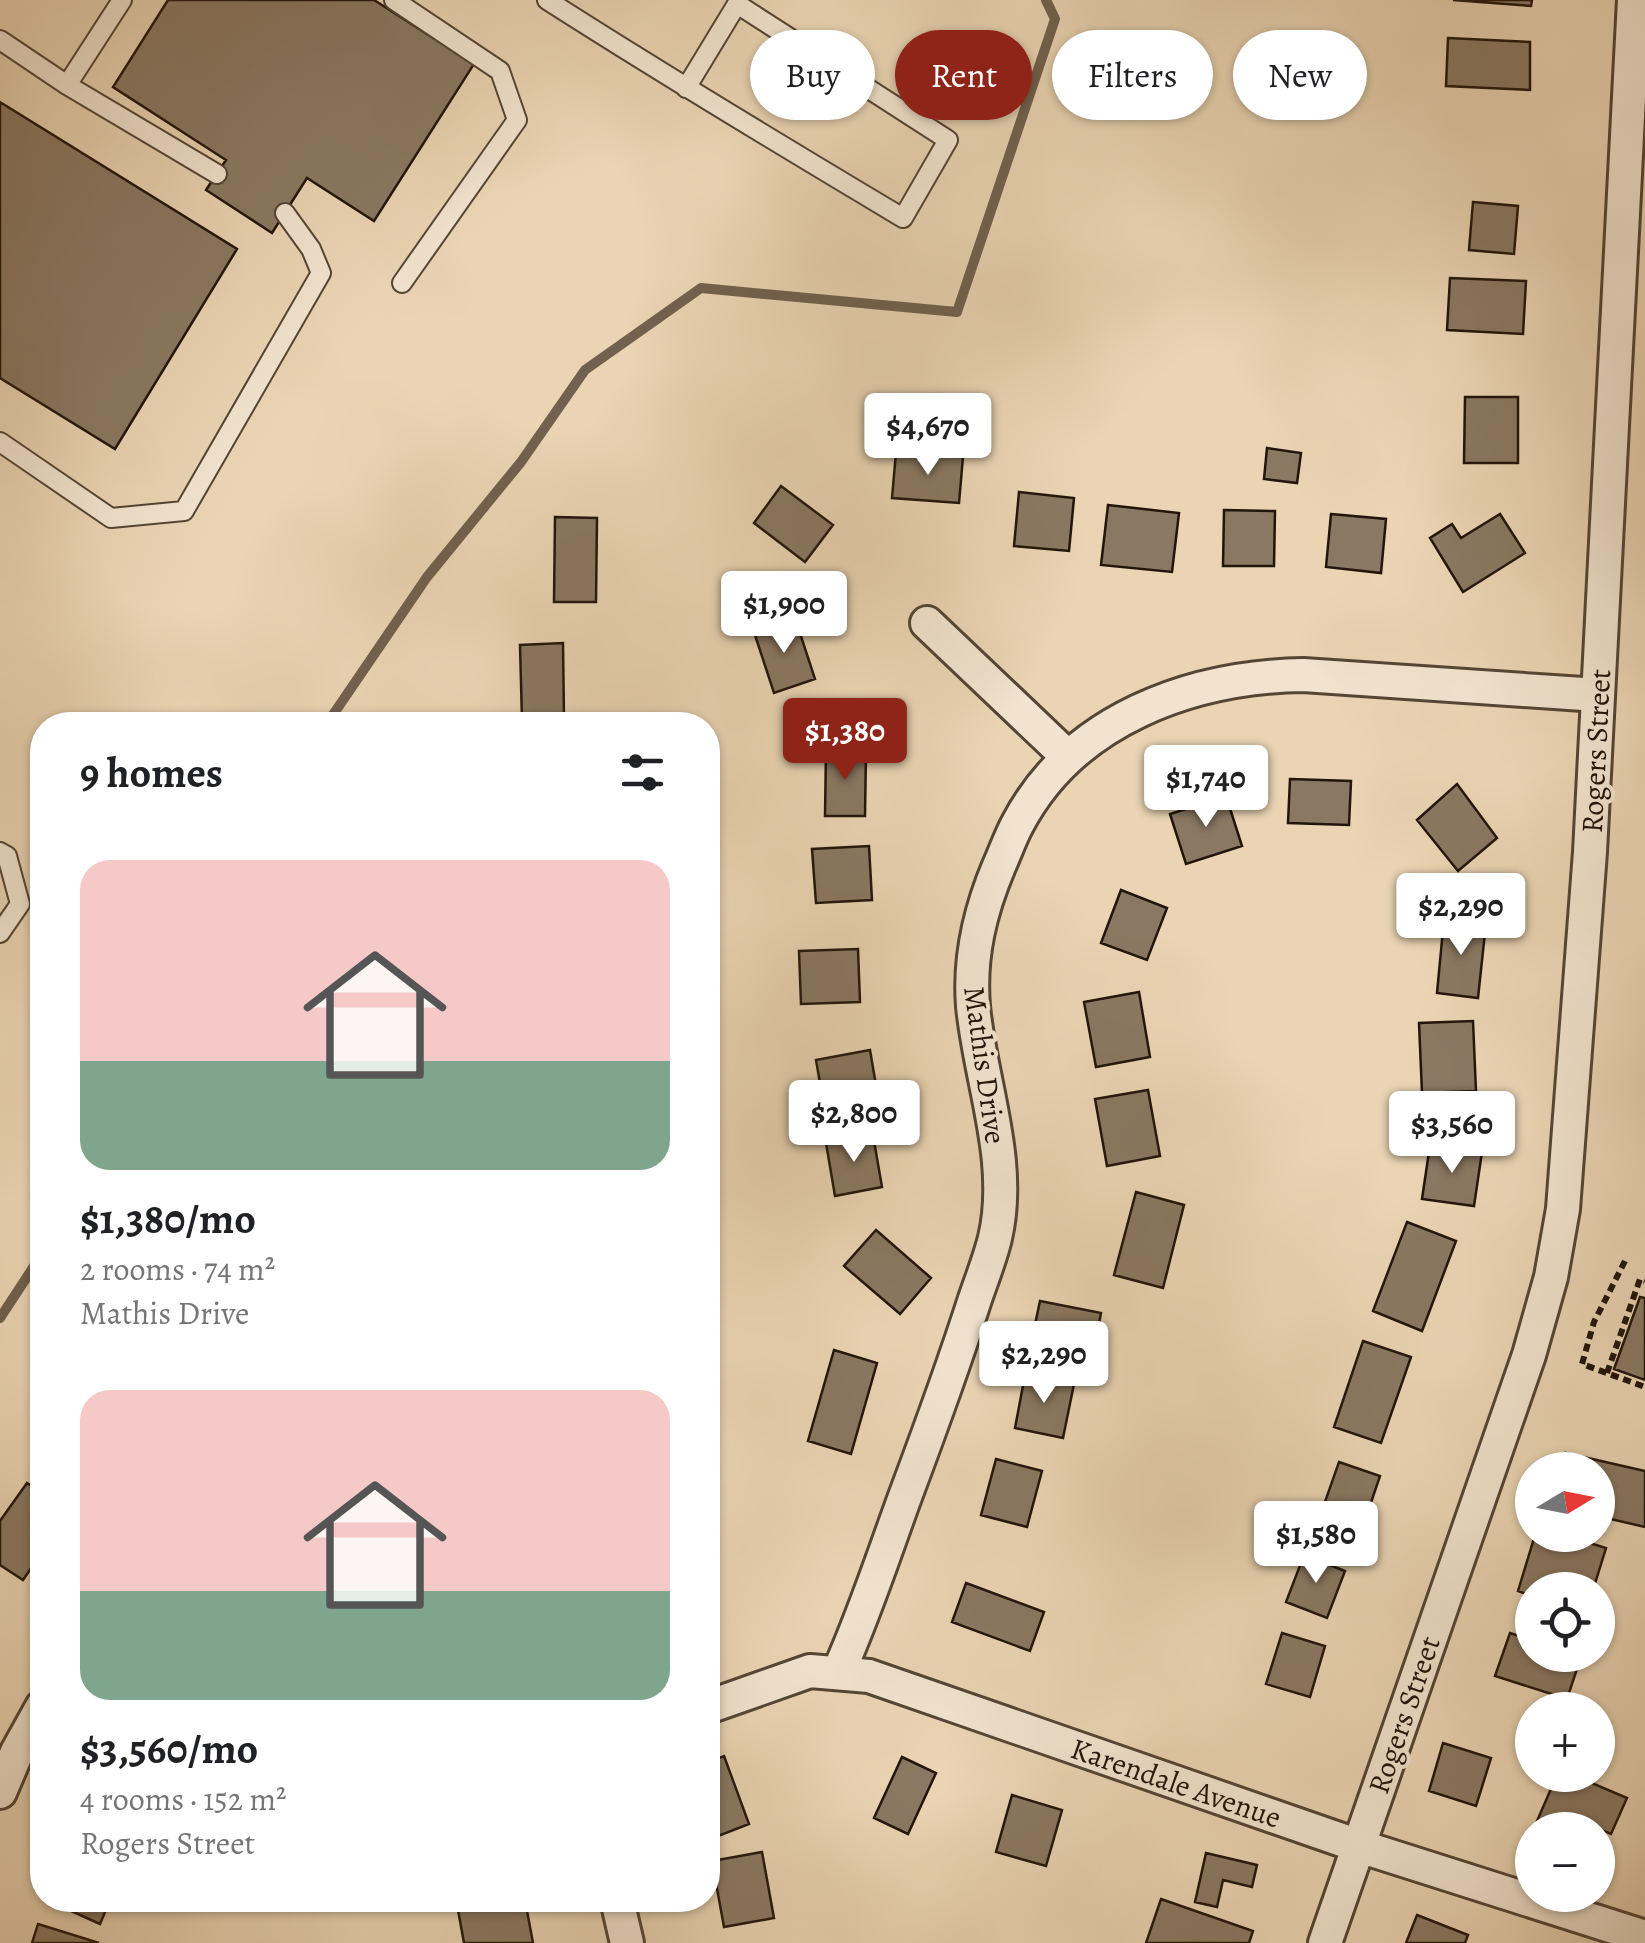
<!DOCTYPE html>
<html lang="en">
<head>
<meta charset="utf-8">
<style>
  body { margin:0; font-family:Alegreya,serif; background:#f2f2f2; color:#202124; height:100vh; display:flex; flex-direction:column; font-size:38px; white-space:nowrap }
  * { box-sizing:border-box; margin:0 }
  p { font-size:32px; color:#757577 }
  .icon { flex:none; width:55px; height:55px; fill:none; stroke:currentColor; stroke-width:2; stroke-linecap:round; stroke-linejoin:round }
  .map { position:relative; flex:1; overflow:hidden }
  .details { position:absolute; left:30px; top:712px; width:690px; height:1200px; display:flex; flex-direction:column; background:#fff; border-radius:40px; box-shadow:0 2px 8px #0004 }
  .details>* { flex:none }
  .guide { position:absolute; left:750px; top:30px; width:745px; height:90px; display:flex; gap:20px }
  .needle { width:65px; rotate:80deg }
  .fabs { position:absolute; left:1515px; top:1452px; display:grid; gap:20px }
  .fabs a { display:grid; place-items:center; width:100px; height:100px; border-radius:50%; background:#fff; box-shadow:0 2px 8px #0004; font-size:50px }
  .price { position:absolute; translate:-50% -85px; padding:0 22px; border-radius:10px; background:#fff; color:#222; font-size:32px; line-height:65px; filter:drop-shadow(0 2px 5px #0008) }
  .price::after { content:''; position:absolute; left:50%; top:60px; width:30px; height:22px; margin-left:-15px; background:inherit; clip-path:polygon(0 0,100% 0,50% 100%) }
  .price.on { background:#8f2418; color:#fff }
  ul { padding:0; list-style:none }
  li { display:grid; align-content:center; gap:20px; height:530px; padding:0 50px }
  li span { display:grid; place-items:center; height:310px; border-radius:30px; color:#555 }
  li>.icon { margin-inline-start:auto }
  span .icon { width:180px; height:180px; fill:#fffc; stroke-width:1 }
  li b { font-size:42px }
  h2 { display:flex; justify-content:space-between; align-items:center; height:120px; padding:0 50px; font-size:42px }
  .pill { padding:0 35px; border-radius:45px; background:#fff; box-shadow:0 2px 8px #0004; font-size:35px; line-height:90px }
  .pill.on { background:#8f2418; color:#fff }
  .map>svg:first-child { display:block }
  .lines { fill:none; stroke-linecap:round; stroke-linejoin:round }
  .stream { stroke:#71614e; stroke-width:10 }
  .building { fill:#8a7862; stroke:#22150b; stroke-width:2.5 }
  .service-casing { stroke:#544535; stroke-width:22 }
  .minor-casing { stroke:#544535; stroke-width:38 }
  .path { stroke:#22150b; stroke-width:6; stroke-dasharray:8 5; stroke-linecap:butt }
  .service { stroke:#f1e3ce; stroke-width:18 }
  .minor { stroke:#f1e3ce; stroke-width:32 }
  .labels { text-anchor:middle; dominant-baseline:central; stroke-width:8; stroke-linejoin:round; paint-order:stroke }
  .street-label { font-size:30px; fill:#22150b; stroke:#f1e3ce }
</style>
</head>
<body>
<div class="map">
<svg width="1645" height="1943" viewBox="0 0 1645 1943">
  <rect width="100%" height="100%" fill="#ead4b3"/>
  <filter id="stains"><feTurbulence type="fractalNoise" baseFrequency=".002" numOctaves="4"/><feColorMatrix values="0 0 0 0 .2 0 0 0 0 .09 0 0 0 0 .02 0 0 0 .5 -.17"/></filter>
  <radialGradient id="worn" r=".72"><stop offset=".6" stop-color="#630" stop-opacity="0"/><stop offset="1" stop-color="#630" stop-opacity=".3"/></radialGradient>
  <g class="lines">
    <path class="stream" d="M326,725L427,577L521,462L585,370L701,288L957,312L1055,19L1046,0
      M0,1318L42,1254"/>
  </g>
  <path class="building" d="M168,0H374L474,64L374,221L307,178L272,233L206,190L226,160L113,87Z
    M1453,0H1532L1531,6Z
    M1448,38L1530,42V90L1446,86Z
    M0,102L237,249L115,449L0,378Z
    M1473,202L1518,206L1514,254L1469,250Z
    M1450,278L1526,281L1523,334L1447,330Z
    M1465,397H1518V463H1464Z
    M1267,448L1301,453L1297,483L1264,479Z
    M896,452L963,457L959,503L892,498Z
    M781,486L833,525L805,562L754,523Z
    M1019,492L1074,498L1069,551L1014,546Z
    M1108,505L1179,513L1172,572L1101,565Z
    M1224,510L1275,511L1274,566H1223Z
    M1331,514L1386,519L1381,573L1326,567Z
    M1500,514L1525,553L1463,592L1430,538L1452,524L1461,538Z
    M555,517L597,518L596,602H554Z
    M795,618L815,679L774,693L754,632Z
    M563,643L564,719L522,720L520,645Z
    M826,750L866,751L865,816H825Z
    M1290,779L1351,781L1349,825L1288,823Z
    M1457,784L1497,838L1458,871L1417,820Z
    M1226,796L1242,846L1186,864L1170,814Z
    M869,846L872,900L816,903L812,849Z
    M1121,890L1167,908L1147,960L1101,943Z
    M1444,919L1486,923L1478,998L1437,993Z
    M858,949L860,1002L801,1004L799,951Z
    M1139,992L1150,1057L1096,1067L1084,1002Z
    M1473,1021L1476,1091L1422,1093L1419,1023Z
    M870,1050L879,1103L825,1112L816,1060Z
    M1148,1090L1160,1156L1107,1166L1095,1099Z
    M873,1135L882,1187L835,1196L826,1143Z
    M1430,1145L1482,1152L1474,1206L1422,1199Z
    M1136,1192L1184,1205L1163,1288L1114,1275Z
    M1407,1222L1456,1241L1422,1331L1373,1311Z
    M876,1230L931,1278L900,1314L844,1266Z
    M1640,1297L1645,1298V1380L1614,1369Z
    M1040,1301L1101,1313L1092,1361L1030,1348Z
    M1363,1341L1411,1357L1381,1443L1334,1427Z
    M834,1350L877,1363L851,1454L808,1441Z
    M1025,1375L1074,1384L1063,1438L1015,1428Z
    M1566,1453L1645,1471V1527L1598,1516V1470H1562Z
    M996,1459L1042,1471L1027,1527L981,1515Z
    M1339,1462L1380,1476L1356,1547L1314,1533Z
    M27,1483L42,1493V1552L23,1580L0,1565V1521Z
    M1535,1535H1564L1606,1548L1593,1590H1532V1596L1518,1591Z
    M1304,1555L1345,1571L1327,1618L1286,1602Z
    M966,1583L1044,1612L1030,1651L952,1622Z
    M1282,1633L1325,1646L1310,1697L1266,1684Z
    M1510,1633L1532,1640V1655L1581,1657L1567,1699L1495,1676Z
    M1443,1743L1491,1758L1476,1806L1429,1791Z
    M724,1756L749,1824L708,1840V1762Z
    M902,1757L936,1773L908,1834L874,1818Z
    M1557,1775H1573L1627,1798L1611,1834L1587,1824L1584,1830H1558L1537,1821Z
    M1012,1795L1062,1810L1046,1866L996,1852Z
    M762,1852L774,1918L724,1927L712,1861Z
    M1206,1853L1257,1865L1252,1887L1223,1880L1217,1907L1195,1902Z
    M1161,1899L1253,1931L1249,1943H1146Z
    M47,1900H110L100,1924Z
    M513,1900H525L533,1943H464L458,1910Z
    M1417,1915L1468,1935L1465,1943H1406Z
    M38,1924L99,1943H32Z"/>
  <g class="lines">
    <defs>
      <path id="service" d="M394,0L500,71L517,120L402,283
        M547,0C664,75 784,147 903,218L948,140L737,4L686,88
        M0,40L67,85L217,174
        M67,85L122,0
        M0,442L111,518L184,511L321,273L311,249L285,213
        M0,852L7,856L20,904L0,933"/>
      <path id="minor" d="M927,623L1068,757
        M839,1671C865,1613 884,1554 906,1494C930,1430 953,1367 974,1302C981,1281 990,1259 995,1238C1013,1161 980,1081 973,1006C969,956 980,911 999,866C1005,853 1010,838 1017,825C1072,719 1191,677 1303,675L1598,695
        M708,1707L810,1671L869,1676L1359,1846L1645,1937
        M0,1792L17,1752L42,1707
        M617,1900L627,1943
        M1325,1943L1529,1355L1551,1277L1563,1209L1590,852L1634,0"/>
    </defs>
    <use href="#service" class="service-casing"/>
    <use href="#minor" class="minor-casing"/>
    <path class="path" d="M1625,1261L1594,1322L1582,1364L1645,1387
      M1607,1373L1640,1279L1645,1281"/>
    <use href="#service" class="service"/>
    <use href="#minor" class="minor"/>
  </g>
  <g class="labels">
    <g class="street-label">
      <text transform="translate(1596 751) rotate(-87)">Rogers Street</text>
      <text transform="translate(985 1065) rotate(82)">Mathis Drive</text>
      <text transform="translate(1404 1715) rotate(-71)">Rogers Street</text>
      <text transform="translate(1176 1783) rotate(19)">Karendale Avenue</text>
    </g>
  </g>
  <rect width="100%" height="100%" filter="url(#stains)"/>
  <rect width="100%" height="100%" fill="url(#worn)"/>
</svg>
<div class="fabs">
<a><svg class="needle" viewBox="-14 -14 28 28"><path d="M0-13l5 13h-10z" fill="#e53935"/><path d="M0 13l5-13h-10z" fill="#757577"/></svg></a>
<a><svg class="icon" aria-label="locate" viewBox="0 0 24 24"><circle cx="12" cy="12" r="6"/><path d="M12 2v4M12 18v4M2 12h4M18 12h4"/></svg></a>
<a>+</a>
<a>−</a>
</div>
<b class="price" style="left:928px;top:478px">$4,670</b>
<b class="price" style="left:784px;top:656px">$1,900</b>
<b class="price on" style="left:845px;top:783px">$1,380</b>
<b class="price" style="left:1206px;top:830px">$1,740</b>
<b class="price" style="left:1461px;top:958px">$2,290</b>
<b class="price" style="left:854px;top:1165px">$2,800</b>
<b class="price" style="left:1452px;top:1176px">$3,560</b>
<b class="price" style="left:1044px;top:1406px">$2,290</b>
<b class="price" style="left:1316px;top:1586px">$1,580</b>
<div class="guide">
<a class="pill">Buy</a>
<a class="pill on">Rent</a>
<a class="pill">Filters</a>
<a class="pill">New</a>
</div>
<section class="details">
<h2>9 homes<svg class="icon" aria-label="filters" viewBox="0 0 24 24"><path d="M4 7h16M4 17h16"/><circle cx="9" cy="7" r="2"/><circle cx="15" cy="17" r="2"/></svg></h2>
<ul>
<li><span style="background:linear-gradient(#f6c9c9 65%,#7fa58c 0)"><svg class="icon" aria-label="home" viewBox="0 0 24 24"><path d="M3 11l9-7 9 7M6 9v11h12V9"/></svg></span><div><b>$1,380/mo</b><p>2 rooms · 74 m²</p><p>Mathis Drive</p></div></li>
<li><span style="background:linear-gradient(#f6c9c9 65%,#7fa58c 0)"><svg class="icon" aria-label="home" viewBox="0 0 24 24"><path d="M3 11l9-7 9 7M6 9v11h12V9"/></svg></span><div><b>$3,560/mo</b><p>4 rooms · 152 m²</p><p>Rogers Street</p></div></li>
</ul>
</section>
</div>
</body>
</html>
